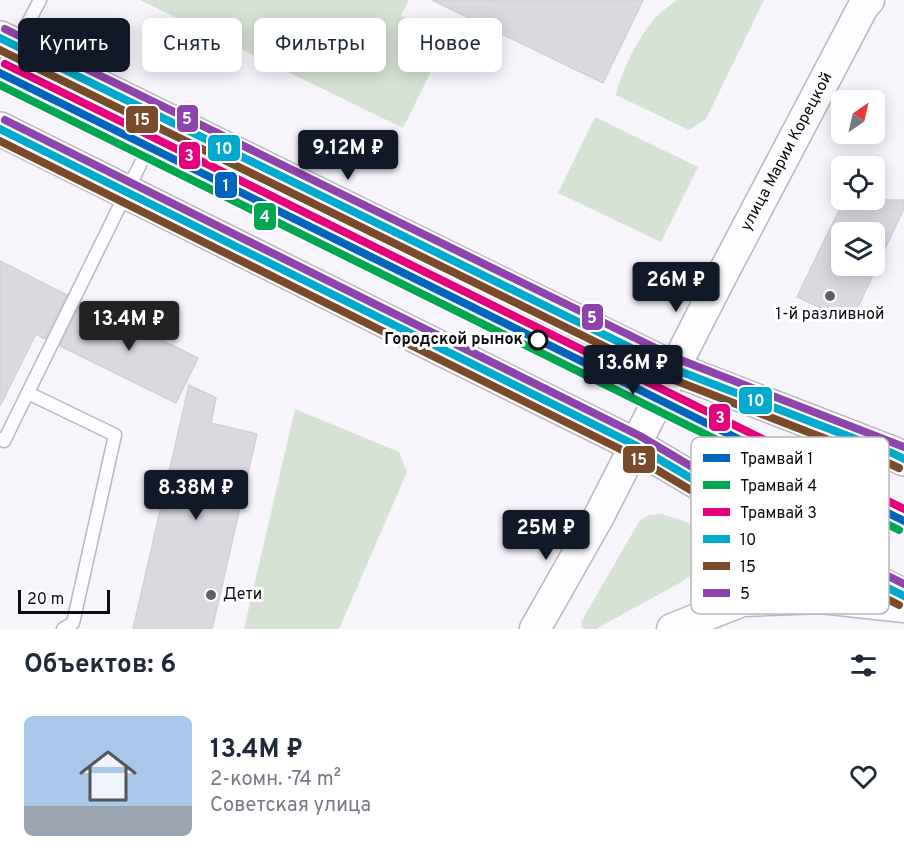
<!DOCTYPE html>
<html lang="ru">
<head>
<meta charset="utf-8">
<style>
  body { margin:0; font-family:Overpass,sans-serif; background:#f2f2f3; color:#1f2937; height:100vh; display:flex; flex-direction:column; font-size:22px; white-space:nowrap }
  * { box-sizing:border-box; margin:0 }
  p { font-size:20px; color:#747a83 }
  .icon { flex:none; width:33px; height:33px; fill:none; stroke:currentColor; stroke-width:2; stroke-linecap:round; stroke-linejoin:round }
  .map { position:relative; height:629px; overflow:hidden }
  .side { display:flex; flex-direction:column; background:#fff; flex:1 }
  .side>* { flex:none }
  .top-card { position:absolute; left:18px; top:18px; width:600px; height:54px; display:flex; gap:12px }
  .needle { width:39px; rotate:34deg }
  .buttons { position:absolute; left:831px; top:90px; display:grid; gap:12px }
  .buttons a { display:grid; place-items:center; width:54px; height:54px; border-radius:9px; background:#fff; box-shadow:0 3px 15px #0003; font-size:30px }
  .scale { position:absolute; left:18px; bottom:15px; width:92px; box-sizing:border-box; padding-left:6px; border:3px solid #0f0b13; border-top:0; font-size:16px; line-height:21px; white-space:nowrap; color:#0f0b13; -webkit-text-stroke:4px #fff; paint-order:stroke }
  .price { position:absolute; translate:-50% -51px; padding:0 14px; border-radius:6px; background:#111827; color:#fff; font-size:20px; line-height:39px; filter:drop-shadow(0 2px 3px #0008) }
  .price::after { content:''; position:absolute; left:50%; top:36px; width:18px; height:14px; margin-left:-9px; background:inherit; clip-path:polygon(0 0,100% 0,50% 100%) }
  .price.active { background:#222; color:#fff }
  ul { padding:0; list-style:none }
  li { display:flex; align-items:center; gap:18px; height:150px; padding:0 24px }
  li span { display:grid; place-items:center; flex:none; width:168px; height:120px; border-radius:9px; color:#555 }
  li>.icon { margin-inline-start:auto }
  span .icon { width:72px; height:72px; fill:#fffc; stroke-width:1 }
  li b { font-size:26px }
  h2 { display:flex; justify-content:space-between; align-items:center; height:72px; padding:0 24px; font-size:26px }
  .pill { padding:0 21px; border-radius:9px; background:#fff; box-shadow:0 3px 15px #0003; font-size:21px; line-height:54px }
  .pill.active { background:#111827; color:#fff }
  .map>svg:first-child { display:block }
  .green { fill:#d6e2d4 }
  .building { fill:#dcd8e0; stroke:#d4d0d9; stroke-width:1.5; fill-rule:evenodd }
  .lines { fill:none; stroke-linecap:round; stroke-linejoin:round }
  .service-casing { stroke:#b9b6be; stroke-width:15 }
  .tertiary-casing { stroke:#b9b6be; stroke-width:33 }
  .secondary-casing { stroke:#b9b6be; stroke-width:36 }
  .service { stroke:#fefdff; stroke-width:12 }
  .tertiary { stroke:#fefdff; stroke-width:30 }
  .secondary { stroke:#faf7f7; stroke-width:33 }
  .bus-1-casing { stroke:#fff; stroke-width:12 }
  .bus-2-casing { stroke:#fff; stroke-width:12 }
  .bus-3-casing { stroke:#fff; stroke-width:12 }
  .bus-1 { stroke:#00a9ce; stroke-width:8 }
  .bus-2 { stroke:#7a4b2a; stroke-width:8 }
  .bus-3 { stroke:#8e44ad; stroke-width:8 }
  .tram-1-casing { stroke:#fff; stroke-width:12 }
  .tram-2-casing { stroke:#fff; stroke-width:12 }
  .tram-3-casing { stroke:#fff; stroke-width:12 }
  .tram-1 { stroke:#0065bd; stroke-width:8 }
  .tram-2 { stroke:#00a651; stroke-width:8 }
  .tram-3 { stroke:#e5007d; stroke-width:8 }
  .poi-dot { fill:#605d65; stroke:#fff; stroke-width:2 }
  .stop-dot { fill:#fff; stroke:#0f0b13; stroke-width:3 }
  .labels { text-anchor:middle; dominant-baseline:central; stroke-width:6; stroke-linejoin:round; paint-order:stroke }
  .street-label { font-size:16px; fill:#0f0b13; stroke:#fff }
  .poi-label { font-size:16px; fill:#0f0b13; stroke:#fff }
  .stop-label { font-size:16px; font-weight:bold; fill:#0f0b13; stroke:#fff; text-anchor:end }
  .key { fill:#fff; stroke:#b7b6b8; stroke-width:1.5 }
  .key-label { font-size:16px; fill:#0f0b13 }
  .line-badge { stroke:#fff; stroke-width:2 }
  .badge-label { font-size:16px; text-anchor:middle; font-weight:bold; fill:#fff }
</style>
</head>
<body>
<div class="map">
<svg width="904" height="629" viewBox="0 0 904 629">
  <rect width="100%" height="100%" fill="#f7f4fc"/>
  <path class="green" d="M140,0H409L401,16L447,39L403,128Z
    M677,0H764L706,119L689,130L616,95C622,69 638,38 655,18C661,11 670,6 677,0Z
    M595,117L698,167L661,242L558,193Z
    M295,409L399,452L407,472L339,629H244Z
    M660,514C677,518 705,525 706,547C707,554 705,562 699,568C693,575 685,580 676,585L596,629H584L582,627L581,622L640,520L649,515Z"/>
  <path class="building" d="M432,0H643L603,83Z
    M844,200H904V208L851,322L797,297ZM842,232H874V266H842Z
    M0,261L67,295L45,339L36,334L0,406Z
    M81,302L89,306L90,304L198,358L176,403L60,346Z
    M189,385L216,398L211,423L257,434L212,629H133Z"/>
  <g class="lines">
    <defs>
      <path id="service" d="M0,76L40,0
        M28,393L115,435L73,623L63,629
        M0,439L4,441L163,118"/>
      <path id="tertiary" d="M535,629L599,516L720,279L863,7L869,0
        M672,629L742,601L821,598L904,607"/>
      <path id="secondary" d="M0,38L674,369L892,453L904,459
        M0,129L635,445L812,550L904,596"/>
    </defs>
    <use href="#service" class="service-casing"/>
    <use href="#tertiary" class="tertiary-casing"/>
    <use href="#secondary" class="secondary-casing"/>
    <use href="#service" class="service"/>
    <use href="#tertiary" class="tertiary"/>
    <use href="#secondary" class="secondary"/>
    <defs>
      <path id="bus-1" d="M0,38L674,369L892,453L904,459
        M0,129L635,445L812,550L904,596"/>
      <path id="bus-2" d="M0,50L669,378L888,463L899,468
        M0,141L630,454L807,559L899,605"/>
      <path id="bus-3" d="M5,29L678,359L904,447
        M5,120L640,436L817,541L904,584"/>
    </defs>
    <use href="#bus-1" class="bus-1-casing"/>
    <use href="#bus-2" class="bus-2-casing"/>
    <use href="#bus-3" class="bus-3-casing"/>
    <use href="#bus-1" class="bus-1"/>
    <use href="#bus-2" class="bus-2"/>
    <use href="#bus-3" class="bus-3"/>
    <defs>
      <path id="tram-1" d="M0,73L904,521"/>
      <path id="tram-2" d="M0,85L899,530"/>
      <path id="tram-3" d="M5,64L904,509"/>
    </defs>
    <use href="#tram-1" class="tram-1-casing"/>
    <use href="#tram-2" class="tram-2-casing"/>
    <use href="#tram-3" class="tram-3-casing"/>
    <use href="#tram-1" class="tram-1"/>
    <use href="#tram-2" class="tram-2"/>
    <use href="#tram-3" class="tram-3"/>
  </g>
  <g class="poi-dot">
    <circle cx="830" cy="296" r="6"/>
    <circle cx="211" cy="595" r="6"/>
  </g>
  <circle class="stop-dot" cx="538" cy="340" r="9"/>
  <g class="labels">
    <g class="street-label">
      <text transform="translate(787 152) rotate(-62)">улица Марии Корецкой</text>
    </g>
    <g class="poi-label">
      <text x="830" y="315">1-й разливной</text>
      <text x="223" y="595" text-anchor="start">Дети</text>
    </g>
    <g class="stop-label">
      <text x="523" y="340">Городской рынок</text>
    </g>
  </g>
  <rect x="691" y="437" width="198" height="177" rx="9" class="key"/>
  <rect x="703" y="454" width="27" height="8" fill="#0065bd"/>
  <rect x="703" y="481" width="27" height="8" fill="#00a651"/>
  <rect x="703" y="508" width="27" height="8" fill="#e5007d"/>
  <rect x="703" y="535" width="27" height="8" fill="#00a9ce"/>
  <rect x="703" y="562" width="27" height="8" fill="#7a4b2a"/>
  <rect x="703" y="589" width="27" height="8" fill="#8e44ad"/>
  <g class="key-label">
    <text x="740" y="464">Трамвай 1</text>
    <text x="740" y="491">Трамвай 4</text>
    <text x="740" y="518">Трамвай 3</text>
    <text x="740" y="545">10</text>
    <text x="740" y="572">15</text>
    <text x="740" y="599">5</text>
  </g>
  <g class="line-badge">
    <rect x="176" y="104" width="23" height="29" rx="6" fill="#8e44ad"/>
    <rect x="125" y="105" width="34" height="29" rx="6" fill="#7a4b2a"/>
    <rect x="207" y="134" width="34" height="28" rx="6" fill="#00a9ce"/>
    <rect x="178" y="141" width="23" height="29" rx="6" fill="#e5007d"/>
    <rect x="214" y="171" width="24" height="28" rx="6" fill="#0065bd"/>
    <rect x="253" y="202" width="24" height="29" rx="6" fill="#00a651"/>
    <rect x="581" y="303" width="23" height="28" rx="6" fill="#8e44ad"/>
    <rect x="738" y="386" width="35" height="29" rx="6" fill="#00a9ce"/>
    <rect x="708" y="403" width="23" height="29" rx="6" fill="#e5007d"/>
    <rect x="622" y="445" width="34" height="29" rx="6" fill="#7a4b2a"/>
  </g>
  <g class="badge-label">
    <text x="187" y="124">5</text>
    <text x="142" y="125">15</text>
    <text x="224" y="154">10</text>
    <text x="189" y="161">3</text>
    <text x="226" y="191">1</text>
    <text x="265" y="222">4</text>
    <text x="592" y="323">5</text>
    <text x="756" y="406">10</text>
    <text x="720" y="423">3</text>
    <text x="639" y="465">15</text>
  </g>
</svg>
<div class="buttons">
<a><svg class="needle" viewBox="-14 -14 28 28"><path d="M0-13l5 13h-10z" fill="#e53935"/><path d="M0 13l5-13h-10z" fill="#747a83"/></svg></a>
<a><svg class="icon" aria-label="locate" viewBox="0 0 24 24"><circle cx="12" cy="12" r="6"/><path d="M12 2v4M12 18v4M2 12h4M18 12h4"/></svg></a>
<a><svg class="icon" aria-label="layers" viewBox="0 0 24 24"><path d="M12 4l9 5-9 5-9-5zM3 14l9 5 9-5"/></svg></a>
</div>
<div class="scale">20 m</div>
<b class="price" style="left:348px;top:181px">9.12M ₽</b>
<b class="price" style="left:676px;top:313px">26M ₽</b>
<b class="price active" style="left:129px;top:352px">13.4M ₽</b>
<b class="price" style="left:633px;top:396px">13.6M ₽</b>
<b class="price" style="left:196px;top:521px">8.38M ₽</b>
<b class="price" style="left:546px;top:561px">25M ₽</b>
<div class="top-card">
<a class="pill active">Купить</a>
<a class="pill">Снять</a>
<a class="pill">Фильтры</a>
<a class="pill">Новое</a>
</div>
</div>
<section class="side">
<h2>Объектов: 6<svg class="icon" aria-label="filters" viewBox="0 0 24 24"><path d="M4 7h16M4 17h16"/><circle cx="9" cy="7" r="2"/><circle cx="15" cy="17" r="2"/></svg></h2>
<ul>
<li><span style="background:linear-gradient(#a9c7e8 75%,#9aa5b1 0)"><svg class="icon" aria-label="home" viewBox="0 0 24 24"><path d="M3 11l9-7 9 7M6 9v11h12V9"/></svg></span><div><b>13.4M ₽</b><p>2-комн. · 74 m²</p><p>Советская улица</p></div><svg class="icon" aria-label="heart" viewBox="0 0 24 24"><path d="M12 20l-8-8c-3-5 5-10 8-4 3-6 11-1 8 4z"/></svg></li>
</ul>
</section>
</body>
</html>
